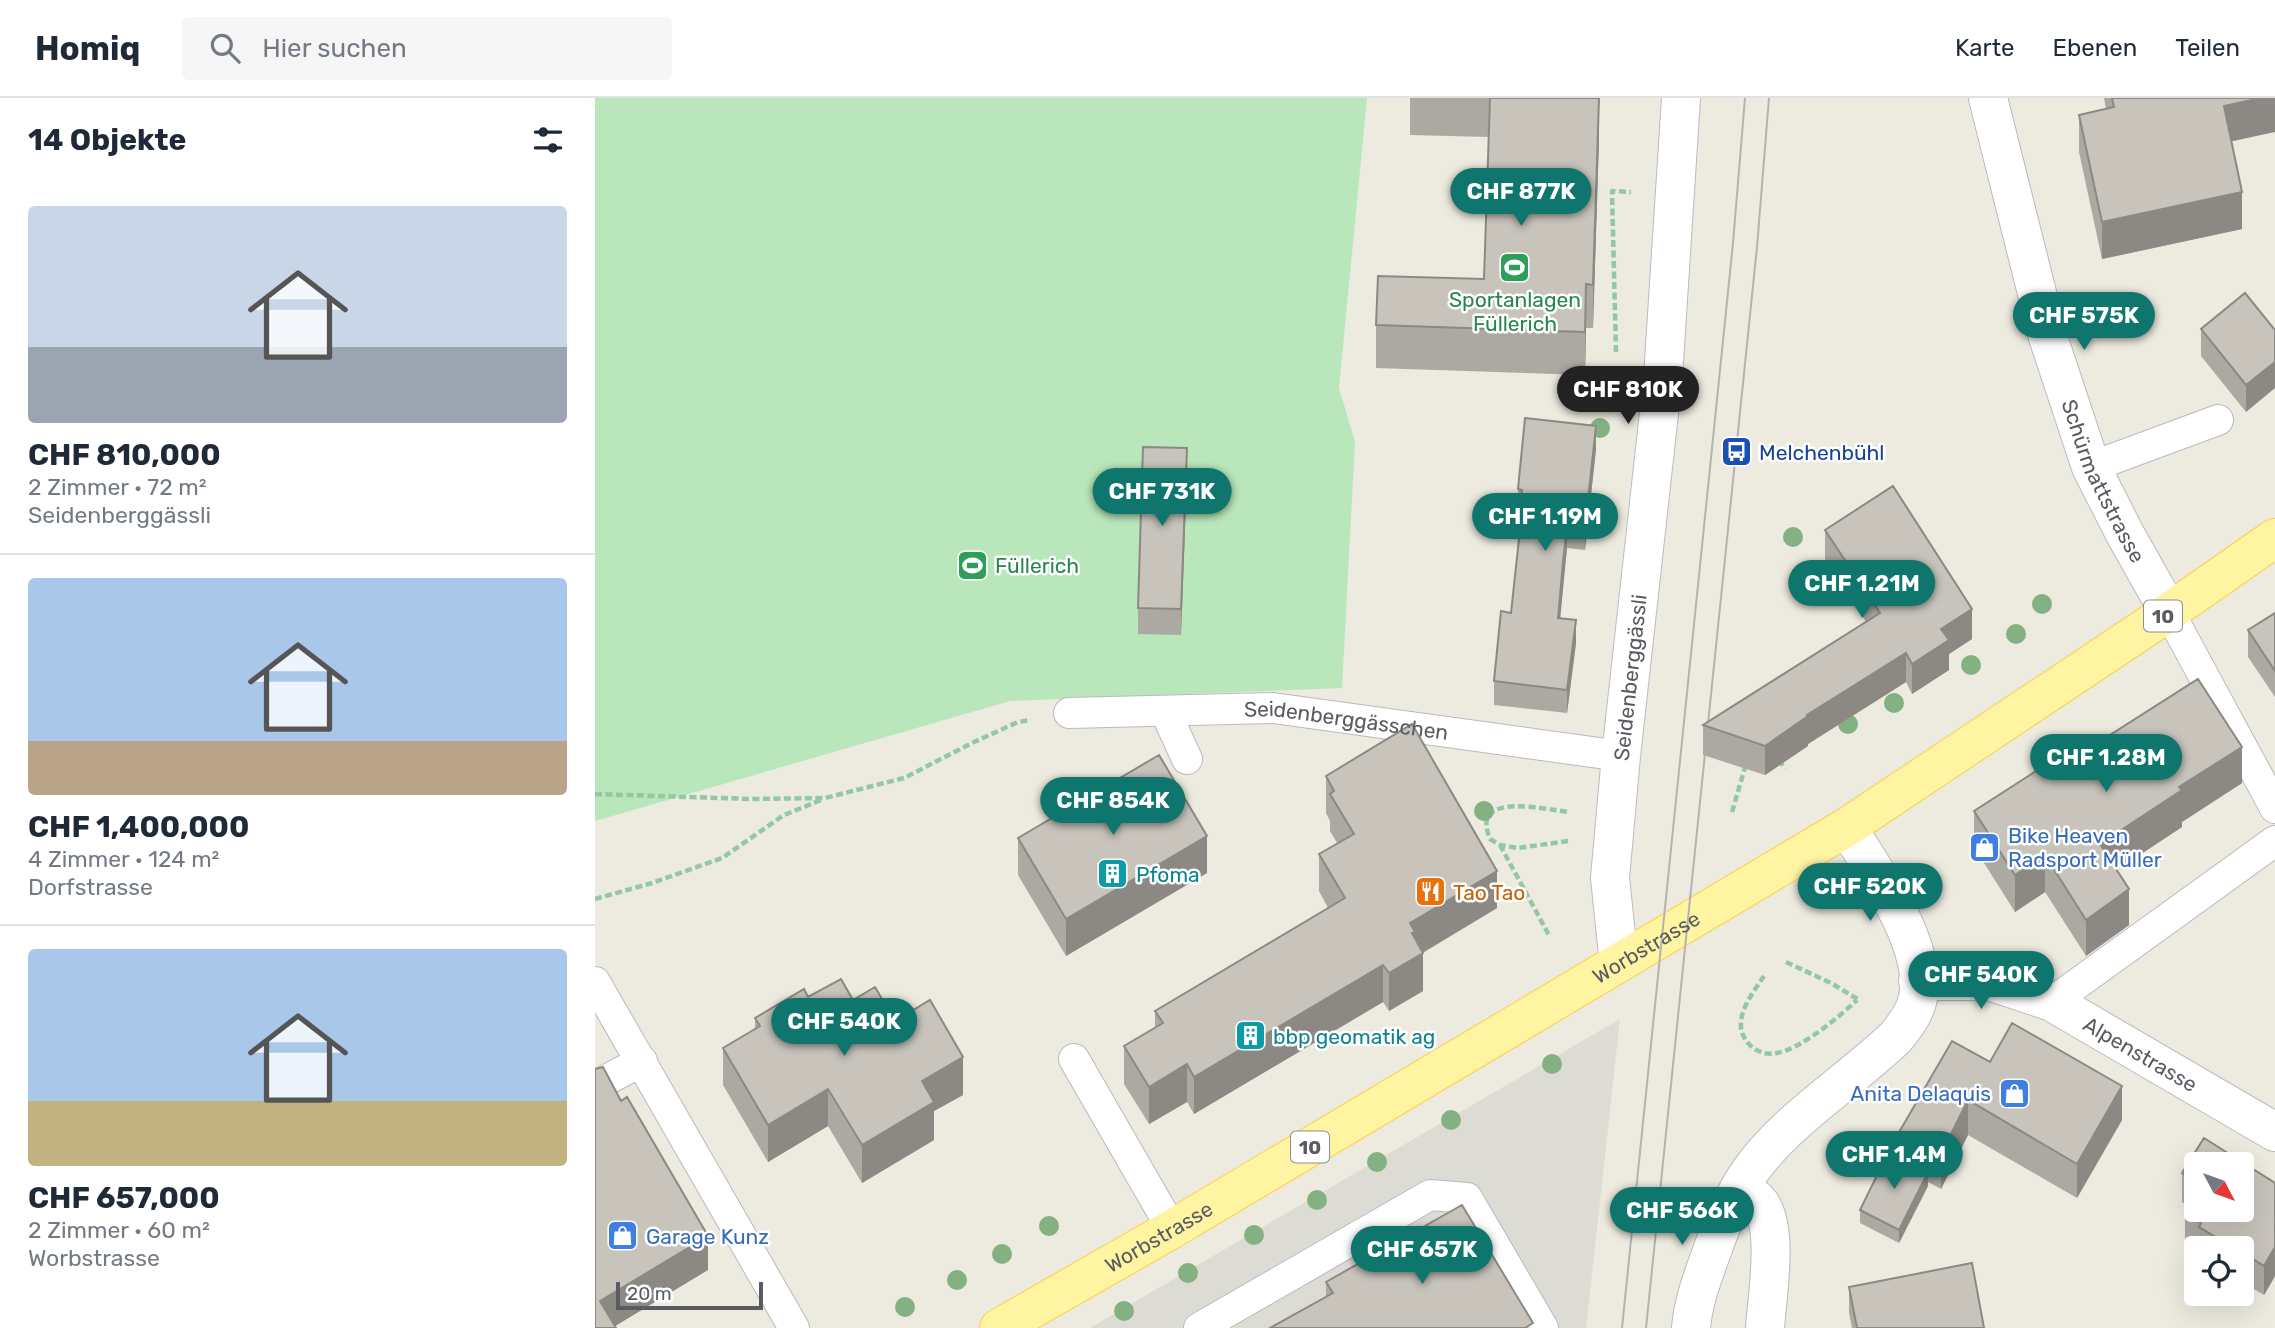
<!DOCTYPE html>
<html lang="de">
<head>
<meta charset="utf-8">
<style>
  body { margin:0; font-family:Rubik,sans-serif; background:#f6f6f7; color:#1f2937; height:100vh; display:flex; flex-direction:column; font-size:26px; white-space:nowrap }
  * { box-sizing:border-box; margin:0 }
  p { font-size:23px; color:#747a83 }
  .icon { flex:none; width:38px; height:38px; fill:none; stroke:currentColor; stroke-width:2; stroke-linecap:round; stroke-linejoin:round }
  .map { position:relative; flex:1; overflow:hidden }
  .drawer { display:flex; flex-direction:column; background:#fff; width:595px }
  .drawer>* { flex:none }
  .needle { width:46px; rotate:131deg }
  .tools { position:absolute; left:1589px; top:1054px; display:grid; gap:14px }
  .tools a { display:grid; place-items:center; width:70px; height:70px; border-radius:7px; background:#fff; box-shadow:0 7px 28px #0002; font-size:35px }
  .scale { position:absolute; left:21px; bottom:18px; width:147px; box-sizing:border-box; padding-left:7px; border:4px solid #585c62; border-top:0; font-size:19px; line-height:24px; white-space:nowrap; color:#585c62; -webkit-text-stroke:5px #fff; paint-order:stroke }
  .price { position:absolute; translate:-50% -60px; padding:0 16px; border-radius:24px; background:#0f766e; color:#fff; font-size:23px; line-height:46px; filter:drop-shadow(0 2px 4px #0008) }
  .price::after { content:''; position:absolute; left:50%; top:42px; width:21px; height:16px; margin-left:-10px; background:inherit; clip-path:polygon(0 0,100% 0,50% 100%) }
  .price.current { background:#222; color:#fff }
  ul { padding:0; list-style:none }
  li { display:grid; align-content:center; gap:14px; height:371px; padding:0 28px }
  li+li { border-top:2px solid #e0e1e3 }
  li span { display:grid; place-items:center; height:217px; border-radius:7px; color:#555 }
  li>.icon { margin-inline-start:auto }
  span .icon { width:126px; height:126px; fill:#fffc; stroke-width:1 }
  li b { font-size:30px }
  h2 { display:flex; justify-content:space-between; align-items:center; height:84px; padding:0 28px; font-size:30px }
  header { display:flex; align-items:center; gap:42px; box-sizing:border-box; height:98px; padding:0 35px; background:#fff; border-bottom:2px solid #e0e1e3 }
  header strong { font-size:33px }
  nav { display:flex; gap:38px; margin-inline-start:auto; font-size:24px }
  .search { width:490px; height:63px; background:#f6f6f7; display:flex; align-items:center; gap:18px; box-sizing:border-box; padding:0 24px; border-radius:7px; color:#747a83; font-size:26px }
  main { display:flex; flex:1; min-height:0 }
  .map>svg:first-child { display:block }
  .industrial { fill:#dddcd4 }
  .green { fill:#b9e7bb }
  .lines { fill:none; stroke-linecap:round; stroke-linejoin:round }
  .lane-casing { stroke:#b8bac0; stroke-width:32 }
  .street-casing { stroke:#b8bac0; stroke-width:40 }
  .secondary-casing { stroke:#b8bcc3; stroke-width:40 }
  .primary-casing { stroke:#fad14b; stroke-width:40 }
  .path { stroke:#92c8a4; stroke-width:4.5; stroke-dasharray:7 3.5; stroke-linecap:butt }
  .lane { stroke:#fff; stroke-width:30 }
  .street { stroke:#fff; stroke-width:38 }
  .secondary { stroke:#fff; stroke-width:38 }
  .primary { stroke:#fff4a2; stroke-width:38 }
  .tram { stroke:#b2b3b3; stroke-width:2 }
  .tree { fill:#84b182 }
  .wall { fill:#aca9a2; fill-rule:evenodd }
  .shaded-wall { fill:#8c8984 }
  .building { fill:#c8c4bc; stroke:#8c8984; stroke-width:2 }
  .labels { text-anchor:middle; dominant-baseline:central; stroke-width:5; stroke-linejoin:round; paint-order:stroke }
  .shield { fill:#fff; stroke:#8a8d91; stroke-width:2 }
  .shield-label { font-size:19px; font-weight:bold; fill:#585c62 }
  .leisure-label { font-size:21px; fill:#27864d; stroke:#fff }
  .transit-label { font-size:21px; fill:#164399; stroke:#fff; text-anchor:start }
  .street-label { font-size:21px; fill:#585c62; stroke:#fff }
  .shop-label { font-size:21px; fill:#366cbe; stroke:#fff; text-anchor:start }
  .culture-label { font-size:21px; fill:#0d838f; stroke:#fff; text-anchor:start }
  .food-label { font-size:21px; fill:#c56008; stroke:#fff; text-anchor:start }
</style>
</head>
<body>
<header>
<strong>Homiq</strong>
<div class="search"><svg class="icon" aria-label="search" viewBox="0 0 24 24"><circle cx="10" cy="10" r="6"/><path d="M15 15l6 6"/></svg>Hier suchen</div>
<nav><a>Karte</a><a>Ebenen</a><a>Teilen</a></nav>
</header>
<main>
<section class="drawer">
<h2>14 Objekte<svg class="icon" aria-label="filters" viewBox="0 0 24 24"><path d="M4 7h16M4 17h16"/><circle cx="9" cy="7" r="2"/><circle cx="15" cy="17" r="2"/></svg></h2>
<ul>
<li><span style="background:linear-gradient(#c9d6e8 65%,#9aa5b1 0)"><svg class="icon" aria-label="home" viewBox="0 0 24 24"><path d="M3 11l9-7 9 7M6 9v11h12V9"/></svg></span><div><b>CHF 810,000</b><p>2 Zimmer · 72 m²</p><p>Seidenberggässli</p></div></li>
<li><span style="background:linear-gradient(#a9c7e8 75%,#b9a48a 0)"><svg class="icon" aria-label="home" viewBox="0 0 24 24"><path d="M3 11l9-7 9 7M6 9v11h12V9"/></svg></span><div><b>CHF 1,400,000</b><p>4 Zimmer · 124 m²</p><p>Dorfstrasse</p></div></li>
<li><span style="background:linear-gradient(#a9c7e8 70%,#c2b280 0)"><svg class="icon" aria-label="home" viewBox="0 0 24 24"><path d="M3 11l9-7 9 7M6 9v11h12V9"/></svg></span><div><b>CHF 657,000</b><p>2 Zimmer · 60 m²</p><p>Worbstrasse</p></div></li>
</ul>
</section>
<div class="map">
<svg width="1680" height="1230" viewBox="0 0 1680 1230">
  <rect width="100%" height="100%" fill="#edeadf"/>
  <path class="industrial" d="M1025,921L991,1230H495L719,1099Z"/>
  <path class="green" d="M0,0H772L744,290L760,344L747,590L415,603L0,723Z"/>
  <g class="lines">
    <defs>
      <g id="lane">
        <path d="M1496,369L1623,322"/>
        <path d="M1574,514L1680,710"/>
        <path d="M570,613L592,661"/>
        <path id="s1" d="M474,615L678,610L1026,658"/>
        <path d="M0,884L199,1230"/>
        <path d="M1457,904L1680,743"/>
        <path d="M479,961L577,1131"/>
        <path d="M0,988L47,963"/>
        <path d="M604,1230L835,1097L872,1100L948,1230"/>
      </g>
      <g id="street">
        <path id="s2" d="M1393,0L1453,239L1496,369L1530,436L1574,514"/>
        <path id="s3" d="M1323,883H1394L1457,904L1680,1034"/>
        <path d="M1145,1090C1150,1094 1158,1098 1163,1103C1185,1126 1172,1199 1170,1230"/>
      </g>
      <g id="secondary">
        <path id="s4" d="M1024,865L1015,780L1026,658L1068,279L1086,0"/>
        <path d="M1096,1230C1098,1204 1108,1178 1117,1153C1127,1125 1138,1097 1156,1072C1195,1019 1254,984 1301,939C1309,929 1317,919 1321,907C1339,854 1279,773 1252,729"/>
      </g>
      <g id="primary">
        <path id="s5" d="M404,1230L577,1131L1252,729L1574,514L1680,440"/>
      </g>
    </defs>
    <use href="#lane" class="lane-casing"/>
    <use href="#street" class="street-casing"/>
    <use href="#secondary" class="secondary-casing"/>
    <use href="#primary" class="primary-casing"/>
    <path class="path" d="M1021,254L1017,93L1036,94
      M1184,662L1190,671
      M0,696L156,701L230,700L309,680L377,645L423,624L435,622
      M1137,714L1151,666
      M973,743L923,750L905,747L895,741C874,692 951,712 974,714
      M905,747L955,839
      M0,801L57,785L127,760L189,717L226,702
      M1191,864L1236,885L1264,902
      M1169,878C1155,899 1132,927 1157,949C1164,955 1174,957 1182,955C1206,951 1245,918 1262,902"/>
    <use href="#lane" class="lane"/>
    <use href="#street" class="street"/>
    <use href="#secondary" class="secondary"/>
    <use href="#primary" class="primary"/>
    <path class="tram" d="M1027,1230L1138,145L1150,0
      M1051,1230L1162,149L1174,0"/>
  </g>
  <g class="tree">
    <circle cx="1005" cy="330" r="10"/>
    <circle cx="1198" cy="439" r="10"/>
    <circle cx="1447" cy="506" r="10"/>
    <circle cx="1421" cy="536" r="10"/>
    <circle cx="1376" cy="567" r="10"/>
    <circle cx="1299" cy="605" r="10"/>
    <circle cx="1253" cy="626" r="10"/>
    <circle cx="889" cy="713" r="10"/>
    <circle cx="957" cy="966" r="10"/>
    <circle cx="856" cy="1022" r="10"/>
    <circle cx="782" cy="1064" r="10"/>
    <circle cx="722" cy="1102" r="10"/>
    <circle cx="454" cy="1128" r="10"/>
    <circle cx="659" cy="1137" r="10"/>
    <circle cx="407" cy="1156" r="10"/>
    <circle cx="593" cy="1175" r="10"/>
    <circle cx="362" cy="1182" r="10"/>
    <circle cx="310" cy="1209" r="10"/>
    <circle cx="529" cy="1213" r="10"/>
  </g>
  <path class="wall" d="M815,0H1004V41L998,230H991L990,277L781,270V227L889,181L894,39L815,37Z
    M1509,0H1680L1636,44L1647,131L1507,161L1484,54V17L1511,11Z
    M1606,231L1680,232L1651,314L1606,258Z
    M1001,351L990,452L972,450L968,487L965,520L981,545L972,615L899,607V583L916,515L924,437L925,415H923V391Z
    M592,376L586,537L543,536V510Z
    M1230,432L1377,541L1354,556V572L1317,596L1311,584L1213,646V648L1170,677L1108,657V627L1271,524L1230,461Z
    M1680,515V599L1653,559V532Z
    M1474,663L1647,685L1587,724V729L1522,772L1534,827L1491,858L1450,794L1420,814L1379,749V713Z
    M731,678L902,810L828,855V893L794,913L788,904L599,1016L592,1004L554,1026L529,986V948L560,930V913L733,810L724,793V756L742,745L735,733V723L731,715Z
    M423,740L612,775L471,858L423,777Z
    M213,899L258,902L300,923L368,997L339,1013V1042L267,1085L233,1028L173,1064L128,987V950L160,931V920Z
    M1395,964L1527,1022L1482,1100L1373,1037L1346,1091L1333,1084V1088L1304,1145L1265,1125V1112L1303,1060V1036Z
    M1609,1040L1680,1085V1178L1669,1197L1647,1184V1150H1601V1151L1590,1144V1115L1594,1109L1587,1104V1075ZM1601,1066H1647V1111H1601Z
    M731,1184L938,1230L731,1199Z
    M1254,1189L1389,1230H1257L1254,1215Z"/>
  <path class="shaded-wall" d="M1004,0V41L998,230V187Z
    M1666,0H1680V34L1629,45V8Z
    M1647,94V131L1507,161V124Z
    M991,186V230L990,277V234Z
    M1680,264V290L1651,314V287Z
    M1001,328V351L990,452V429Z
    M592,350V376L586,537V511Z
    M972,427V450L963,543V520Z
    M1377,511V541L1354,556V572L1317,596V566L1346,531Z
    M981,522V545L972,615V592Z
    M1311,555V584L1213,646V648L1170,677V648L1212,617Z
    M1647,649V685L1587,724V729L1505,783V746L1584,689Z
    M612,738V775L471,858V821Z
    M1450,757V794L1420,814V777Z
    M902,773V810L820,859L828,855V893L794,913V875L815,825Z
    M1534,791V827L1491,858V822Z
    M788,867V904L599,1016V979Z
    M368,959V997L339,1013V1042L267,1085V1047L327,983Z
    M592,966V1004L554,1026V989Z
    M1527,988V1022L1482,1100V1066Z
    M233,991V1028L173,1064V1027Z
    M1373,1002V1037L1346,1091V1056Z
    M1333,1074V1088L1304,1145V1132Z
    M113,1138V1172L17,1230L5,1203Z
    M1680,1149V1178L1669,1197V1168Z"/>
  <path class="building" d="M895,0H1004L998,187L991,186L990,234L781,227L783,178L889,181Z
    M1517,0H1666L1629,8L1647,94L1507,124L1484,17L1519,9Z
    M1650,195L1680,232V264L1651,287L1606,231Z
    M930,320L1001,328L990,429L972,427L968,464L963,520L981,522L972,592L899,583L906,513L916,515L926,422L924,421L927,392L923,391Z
    M548,349L592,350L586,511L543,510Z
    M1298,388L1377,511L1346,531L1354,542L1317,566L1311,555L1212,617L1213,618L1170,648L1108,627L1285,515L1230,432Z
    M1680,515V573L1653,532Z
    M1603,581L1647,649L1584,689L1587,692L1505,746L1534,791L1491,822L1450,757L1420,777L1379,713L1469,655L1474,663Z
    M817,626L902,773L815,825L820,834L817,835L828,855L794,875L788,867L599,979L592,966L554,989L529,948L568,925L560,913L750,800L724,756L759,736L735,696L739,693L731,678Z
    M564,657L612,738L471,821L423,740Z
    M246,881L258,902L280,889L300,923L335,902L368,959L327,983L339,1004L267,1047L233,991L173,1027L128,950L165,928L160,920L209,891L213,899Z
    M1417,925L1527,988L1482,1066L1373,1002L1346,1056L1303,1036L1357,943L1395,964Z
    M8,969L26,1003L32,999L113,1138L5,1203L21,1230H0V971Z
    M1609,1040L1680,1085V1149L1669,1168L1647,1154V1150H1639L1604,1129L1606,1125L1590,1115L1601,1096V1111H1647V1066H1601V1084L1587,1075Z
    M1293,1055L1333,1074L1304,1132L1265,1112Z
    M867,1107L938,1225L930,1230H675L738,1195L731,1184Z
    M1377,1165L1389,1230H1262L1254,1189Z"/>
  <defs>
    <symbol id="stadium-square" viewBox="-11 -11 22 22"><rect x="-9" y="-9" width="18" height="18" rx="4" fill="#2e9e5b" stroke="#fff"/><path d="M0-5a6.5 5 0 1 0 0 10a6.5 5 0 1 0 0-10ZM-3.5-1.8h7v3.6h-7Z" fill="#fff"/></symbol>
    <symbol id="bus-square" viewBox="-11 -11 22 22"><rect x="-9" y="-9" width="18" height="18" rx="4" fill="#1a4fb4" stroke="#fff"/><path d="M-5-6H5V4H4V6H2V4H-2V6H-4V4H-5ZM-3.5-4V0h7V-4ZM-3.5 1.2v1.5H-2V1.2ZM2 1.2v1.5H3.5V1.2Z" fill="#fff"/></symbol>
    <symbol id="shop-square" viewBox="-11 -11 22 22"><rect x="-9" y="-9" width="18" height="18" rx="4" fill="#3f7fe0" stroke="#fff"/><path d="M-5-2.5h2.3a2.7 3.5 0 0 1 5.4 0H5L5.5 6h-11ZM-1.5-2.5h3a1.5 2.3 0 0 0-3 0Z" fill="#fff"/></symbol>
    <symbol id="building-square" viewBox="-11 -11 22 22"><rect x="-9" y="-9" width="18" height="18" rx="4" fill="#0f9aa8" stroke="#fff"/><path d="M-4-6H4V6H1V3H-1V6H-4ZM-2.5-4.3h1.7v1.8h-1.7ZM.8-4.3h1.7v1.8H.8ZM-2.5-1h1.7V.8h-1.7ZM.8-1h1.7V.8H.8Z" fill="#fff"/></symbol>
    <symbol id="restaurant-square" viewBox="-11 -11 22 22"><rect x="-9" y="-9" width="18" height="18" rx="4" fill="#e8710a" stroke="#fff"/><path d="M-5-6h1v4h1v-4h1v4h1v-4h1v5L-1.5 .5V6h-2V.5L-5-1ZM5-6V6H3V1.5H1.5Q1.5-4 5-6Z" fill="#fff"/></symbol>
  </defs>
  <g fill-rule="evenodd">
    <use href="#stadium-square" x="902" y="152" width="35" height="35"/>
    <use href="#bus-square" x="1124" y="336" width="35" height="35"/>
    <use href="#stadium-square" x="360" y="450" width="35" height="35"/>
    <use href="#shop-square" x="1372" y="732" width="35" height="35"/>
    <use href="#building-square" x="500" y="758" width="35" height="35"/>
    <use href="#restaurant-square" x="818" y="776" width="35" height="35"/>
    <use href="#building-square" x="638" y="920" width="35" height="35"/>
    <use href="#shop-square" x="1402" y="978" width="35" height="35"/>
    <use href="#shop-square" x="10" y="1120" width="35" height="35"/>
  </g>
  <g class="labels">
    <g class="shield">
      <rect x="1549" y="502.5" width="38" height="31" rx="5"/>
      <rect x="696" y="1033.5" width="38" height="31" rx="5"/>
    </g>
    <g class="shield-label">
      <text x="1568" y="518">10</text>
      <text x="715" y="1049">10</text>
    </g>
    <g class="leisure-label">
      <text x="920" y="201">Sportanlagen<tspan x="920" dy="24">Füllerich</tspan></text>
      <text x="400" y="467" text-anchor="start">Füllerich</text>
    </g>
    <g class="transit-label">
      <text x="1164" y="354">Melchenbühl</text>
    </g>
    <g class="street-label">
      <text stroke="none"><textPath href="#s2" startOffset="401">Schürmattstrasse</textPath></text>
      <text stroke="none"><textPath href="#s4" startOffset="287">Seidenberggässli</textPath></text>
      <text stroke="none"><textPath href="#s1" startOffset="278">Seidenberggässchen</textPath></text>
      <text stroke="none"><textPath href="#s5" startOffset="751">Worbstrasse</textPath></text>
      <text stroke="none"><textPath href="#s3" startOffset="240">Alpenstrasse</textPath></text>
      <text stroke="none"><textPath href="#s5" startOffset="184">Worbstrasse</textPath></text>
    </g>
    <g class="shop-label">
      <text x="1413" y="737">Bike Heaven<tspan x="1413" dy="24">Radsport Müller</tspan></text>
      <text x="1396" y="995" text-anchor="end">Anita Delaquis</text>
      <text x="51" y="1138">Garage Kunz</text>
    </g>
    <g class="culture-label">
      <text x="541" y="776">Pfoma</text>
      <text x="678" y="938">bbp geomatik ag</text>
    </g>
    <g class="food-label">
      <text x="858" y="794">Tao Tao</text>
    </g>
  </g>
</svg>
<div class="tools">
<a><svg class="needle" viewBox="-14 -14 28 28"><path d="M0-13l5 13h-10z" fill="#e53935"/><path d="M0 13l5-13h-10z" fill="#747a83"/></svg></a>
<a><svg class="icon" aria-label="locate" viewBox="0 0 24 24"><circle cx="12" cy="12" r="6"/><path d="M12 2v4M12 18v4M2 12h4M18 12h4"/></svg></a>
</div>
<div class="scale">20 m</div>
<b class="price" style="left:926px;top:130px">CHF 877K</b>
<b class="price" style="left:1489px;top:254px">CHF 575K</b>
<b class="price current" style="left:1033px;top:328px">CHF 810K</b>
<b class="price" style="left:567px;top:430px">CHF 731K</b>
<b class="price" style="left:950px;top:455px">CHF 1.19M</b>
<b class="price" style="left:1267px;top:522px">CHF 1.21M</b>
<b class="price" style="left:1511px;top:696px">CHF 1.28M</b>
<b class="price" style="left:518px;top:739px">CHF 854K</b>
<b class="price" style="left:1275px;top:825px">CHF 520K</b>
<b class="price" style="left:1386px;top:913px">CHF 540K</b>
<b class="price" style="left:249px;top:960px">CHF 540K</b>
<b class="price" style="left:1299px;top:1093px">CHF 1.4M</b>
<b class="price" style="left:1087px;top:1149px">CHF 566K</b>
<b class="price" style="left:827px;top:1188px">CHF 657K</b>
</div>
</main>
</body>
</html>
